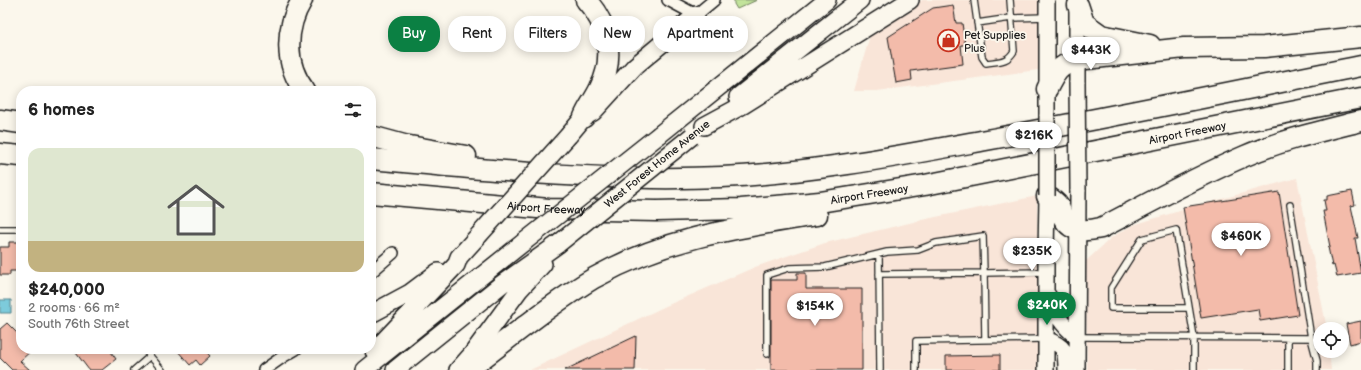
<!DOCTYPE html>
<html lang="en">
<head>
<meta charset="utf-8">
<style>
  body { margin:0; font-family:"Balsamiq Sans",sans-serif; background:#f6f6f6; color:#222; height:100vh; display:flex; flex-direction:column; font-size:15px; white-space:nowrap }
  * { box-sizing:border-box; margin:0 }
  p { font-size:13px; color:#767676 }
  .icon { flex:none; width:22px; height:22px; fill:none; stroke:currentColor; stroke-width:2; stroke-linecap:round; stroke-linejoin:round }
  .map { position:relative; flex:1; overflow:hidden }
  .side { position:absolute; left:16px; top:86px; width:360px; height:268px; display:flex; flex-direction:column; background:#fff; border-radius:16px; box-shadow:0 2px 10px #0003 }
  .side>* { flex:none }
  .banner { position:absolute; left:388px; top:16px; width:380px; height:36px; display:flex; gap:8px }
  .controls { position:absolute; left:1313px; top:322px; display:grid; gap:8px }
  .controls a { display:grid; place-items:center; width:36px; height:36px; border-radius:50%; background:#fff; box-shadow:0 2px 10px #0003; font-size:20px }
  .price { position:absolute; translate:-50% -34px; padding:0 9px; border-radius:14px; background:#fff; color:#222; font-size:13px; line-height:26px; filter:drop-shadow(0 1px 2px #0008) }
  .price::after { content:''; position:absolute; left:50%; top:24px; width:12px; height:9px; margin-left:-6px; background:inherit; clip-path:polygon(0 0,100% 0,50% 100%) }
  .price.current { background:#0b8043; color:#fff }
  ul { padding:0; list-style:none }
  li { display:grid; align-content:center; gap:8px; height:212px; padding:0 12px }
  li span { display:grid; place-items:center; height:124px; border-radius:12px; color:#555 }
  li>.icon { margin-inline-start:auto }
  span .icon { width:72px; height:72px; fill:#fffc; stroke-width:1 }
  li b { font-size:17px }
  h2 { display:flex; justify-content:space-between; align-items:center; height:48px; padding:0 12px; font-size:17px }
  .tag { padding:0 14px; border-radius:16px; background:#fff; box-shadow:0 2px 10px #0003; font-size:14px; line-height:36px }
  .tag.current { background:#0b8043; color:#fff }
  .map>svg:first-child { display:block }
  .built { fill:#f9e5d8 }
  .green { fill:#c2e39b; stroke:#6f805c }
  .water { fill:#7dcbdb; stroke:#56858f }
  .building { fill:#f3bbaa; stroke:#1c1c1c }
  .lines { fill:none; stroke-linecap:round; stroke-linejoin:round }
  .lane-casing { stroke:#1c1c1c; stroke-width:8 }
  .street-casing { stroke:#1c1c1c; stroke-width:14 }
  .secondary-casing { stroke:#1c1c1c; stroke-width:18 }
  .primary-casing { stroke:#1c1c1c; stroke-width:20 }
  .highway-casing { stroke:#1c1c1c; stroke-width:23 }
  .lane { stroke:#fbf7ec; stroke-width:5.5 }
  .street { stroke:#fbf7ec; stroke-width:11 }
  .secondary { stroke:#fbf7ec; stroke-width:15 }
  .primary { stroke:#fbf7ec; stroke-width:17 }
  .highway { stroke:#fbf7ec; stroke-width:20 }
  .secondary-bridge-casing { stroke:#1c1c1c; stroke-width:18; stroke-linecap:butt }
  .primary-bridge-casing { stroke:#1c1c1c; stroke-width:20; stroke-linecap:butt }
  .secondary-bridge { stroke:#fbf7ec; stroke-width:15 }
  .primary-bridge { stroke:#fbf7ec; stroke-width:17 }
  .labels { text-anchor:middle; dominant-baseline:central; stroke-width:3.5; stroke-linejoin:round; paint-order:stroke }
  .poi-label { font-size:11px; fill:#1c1c1c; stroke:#fbf7ec; text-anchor:start }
  .street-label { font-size:11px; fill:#1c1c1c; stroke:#fbf7ec }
</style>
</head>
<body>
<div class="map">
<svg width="1361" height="370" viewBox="0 0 1361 370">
  <rect width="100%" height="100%" fill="#fbf7ec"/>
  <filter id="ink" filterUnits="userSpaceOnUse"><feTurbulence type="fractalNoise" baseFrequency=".025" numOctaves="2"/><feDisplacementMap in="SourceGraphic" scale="8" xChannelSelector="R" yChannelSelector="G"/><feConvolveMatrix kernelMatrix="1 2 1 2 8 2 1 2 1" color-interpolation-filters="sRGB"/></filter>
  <g filter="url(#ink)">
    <path class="built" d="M922,0H1038V70L877,91H854L871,32Z
      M1297,178L1327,329H1320V351H1329L1331,370H1087L1086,261L1112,237L1133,225L1179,211Z
      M1037,196L1038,370H530L668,305L755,267L825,243L926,219Z"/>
    <path class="green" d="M734,0H757L737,9L734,4Z"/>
    <path class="water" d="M0,300H11V313H0Z"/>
    <path class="building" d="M953,5L956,23H962L965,45H961L963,64L911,71L912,80L896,83L888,37L933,8Z
      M1352,191L1355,205L1351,206L1358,238H1355L1361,273L1337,277L1334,265L1332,266L1328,247H1330L1323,211H1326L1324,200H1327V196Z
      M1279,192L1298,315L1260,321L1258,309L1201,318L1183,207Z
      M9,242H21V271H10V275H0V247H9Z
      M797,273H806V289H862V370H771V280H797Z
      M1361,321V341L1350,344L1346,324Z
      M7,323L21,337V349H33L20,361L30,370H12L0,358V329Z
      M636,336L635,370H565Z
      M73,349H109L116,359L102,370H89Z
      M176,349H204L210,356L200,365L196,360L190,365Z
      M1000,355V370H946V356Z"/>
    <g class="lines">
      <defs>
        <path id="lane" d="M974,0L982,57L986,63C998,61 1007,63 1014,51L1010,0
          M977,23L1011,18L1047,17
          M1290,205L1311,338L1317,361V370
          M0,229H21
          M879,254L880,370
          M1189,308H1111V288L1142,239L1176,230L1194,337V370
          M1077,337L1311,338
          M985,339L984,273L1045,272
          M144,349L162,370
          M767,354V275L789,268L825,267L887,252L918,250L936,243L983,236L984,273L879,274
          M134,370L150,356
          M916,370V341L1045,339
          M1288,370V338"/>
        <path id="street" d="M668,0L696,15L714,0
          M371,272L393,253
          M264,370L284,356L296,349"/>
        <path id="secondary" d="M1077,83V10
          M1047,116V0
          M1048,295C1056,314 1060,324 1077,337
          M1046,339C1065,346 1066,350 1066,370
          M1046,370V254L1047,196
          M1077,370L1078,190"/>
        <path id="primary" d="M738,97L860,0
          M704,126L743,105L910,0
          M569,135L584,117L593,112L635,66L696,15
          M659,135L827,0
          M371,314L410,293L438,272
          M374,351L456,265L459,257L479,235
          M364,370L524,242
          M395,370L502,284L558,244
          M458,370L473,353L519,290L543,264"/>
        <g id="highway">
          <path d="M302,0C285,28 284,65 305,91"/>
          <path d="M1078,5L1084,23L1101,35L1150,45"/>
          <path d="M1047,89C1055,73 1059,65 1077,60L1184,48L1264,47L1361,37"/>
          <path d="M584,117C588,107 595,99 600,88C615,58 609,25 586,0"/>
          <path d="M0,120L21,123"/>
          <path d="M371,136L404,145L466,156"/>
          <path d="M0,154L21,156"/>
          <path d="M371,159C488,170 605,182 722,177C811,173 899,156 986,140C1111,117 1236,91 1361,66"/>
          <path id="s1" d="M371,193L549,209L657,211L741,209L788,205L820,202L925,185L1361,98"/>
          <path d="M1047,196C1051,199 1057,202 1059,207C1061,210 1061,215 1064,219C1072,233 1088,231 1101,228C1149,203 1196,177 1245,156C1282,140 1322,131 1361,121"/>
          <path d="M467,370C509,339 549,305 594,278C667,237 737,228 817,215"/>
        </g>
      </defs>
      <use href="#lane" class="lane-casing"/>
      <use href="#street" class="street-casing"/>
      <use href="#secondary" class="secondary-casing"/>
      <use href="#primary" class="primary-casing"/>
      <use href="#highway" class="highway-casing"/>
      <use href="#lane" class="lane"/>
      <use href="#street" class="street"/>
      <use href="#secondary" class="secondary"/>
      <use href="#primary" class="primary"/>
      <use href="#highway" class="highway"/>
      <defs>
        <path id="secondary-bridge" d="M1077,83L1078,190
          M1047,116V196"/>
        <path id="primary-bridge" d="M479,235L569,135
          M524,242L659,135
          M558,244L692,136"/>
      </defs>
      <use href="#secondary-bridge" class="secondary-bridge-casing"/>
      <use href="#primary-bridge" class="primary-bridge-casing"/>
      <use href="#secondary-bridge" class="secondary-bridge"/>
      <use href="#primary-bridge" class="primary-bridge"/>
    </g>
  </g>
  <defs>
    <symbol id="shop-ring" viewBox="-11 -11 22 22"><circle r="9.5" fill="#fbf7ec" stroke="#c8321e" stroke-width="1.5"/><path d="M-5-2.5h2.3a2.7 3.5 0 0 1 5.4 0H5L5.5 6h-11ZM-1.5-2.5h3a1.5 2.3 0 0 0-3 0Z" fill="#c8321e"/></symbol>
  </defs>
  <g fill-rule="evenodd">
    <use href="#shop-ring" x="936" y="28" width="25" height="25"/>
  </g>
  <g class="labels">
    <g class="poi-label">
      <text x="964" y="35">Pet Supplies<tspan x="964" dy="13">Plus</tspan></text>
    </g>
    <g class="street-label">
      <text stroke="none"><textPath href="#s1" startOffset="824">Airport Freeway</textPath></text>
      <text transform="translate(657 164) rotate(-39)">West Forest Home Avenue</text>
      <text stroke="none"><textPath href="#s1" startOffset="500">Airport Freeway</textPath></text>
      <text stroke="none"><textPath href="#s1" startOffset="176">Airport Freeway</textPath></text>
    </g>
  </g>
</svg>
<div class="controls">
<a><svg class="icon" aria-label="locate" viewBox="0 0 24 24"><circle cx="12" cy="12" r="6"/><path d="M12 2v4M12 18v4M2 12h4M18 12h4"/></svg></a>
</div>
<b class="price" style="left:1091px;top:71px">$443K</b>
<b class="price" style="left:1034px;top:156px">$216K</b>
<b class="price" style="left:1241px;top:257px">$460K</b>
<b class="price" style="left:1032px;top:272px">$235K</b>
<b class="price current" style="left:1047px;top:326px">$240K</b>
<b class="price" style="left:815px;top:327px">$154K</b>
<div class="banner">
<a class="tag current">Buy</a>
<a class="tag">Rent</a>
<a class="tag">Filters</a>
<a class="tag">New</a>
<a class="tag">Apartment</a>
</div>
<section class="side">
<h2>6 homes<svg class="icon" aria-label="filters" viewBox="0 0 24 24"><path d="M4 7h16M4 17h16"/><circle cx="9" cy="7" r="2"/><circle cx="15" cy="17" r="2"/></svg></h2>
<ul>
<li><span style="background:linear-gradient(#dfe7d0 75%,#c2b280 0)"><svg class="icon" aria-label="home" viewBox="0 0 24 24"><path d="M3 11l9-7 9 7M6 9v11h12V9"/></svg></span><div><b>$240,000</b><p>2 rooms · 66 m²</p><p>South 76th Street</p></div></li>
</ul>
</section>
</div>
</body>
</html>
